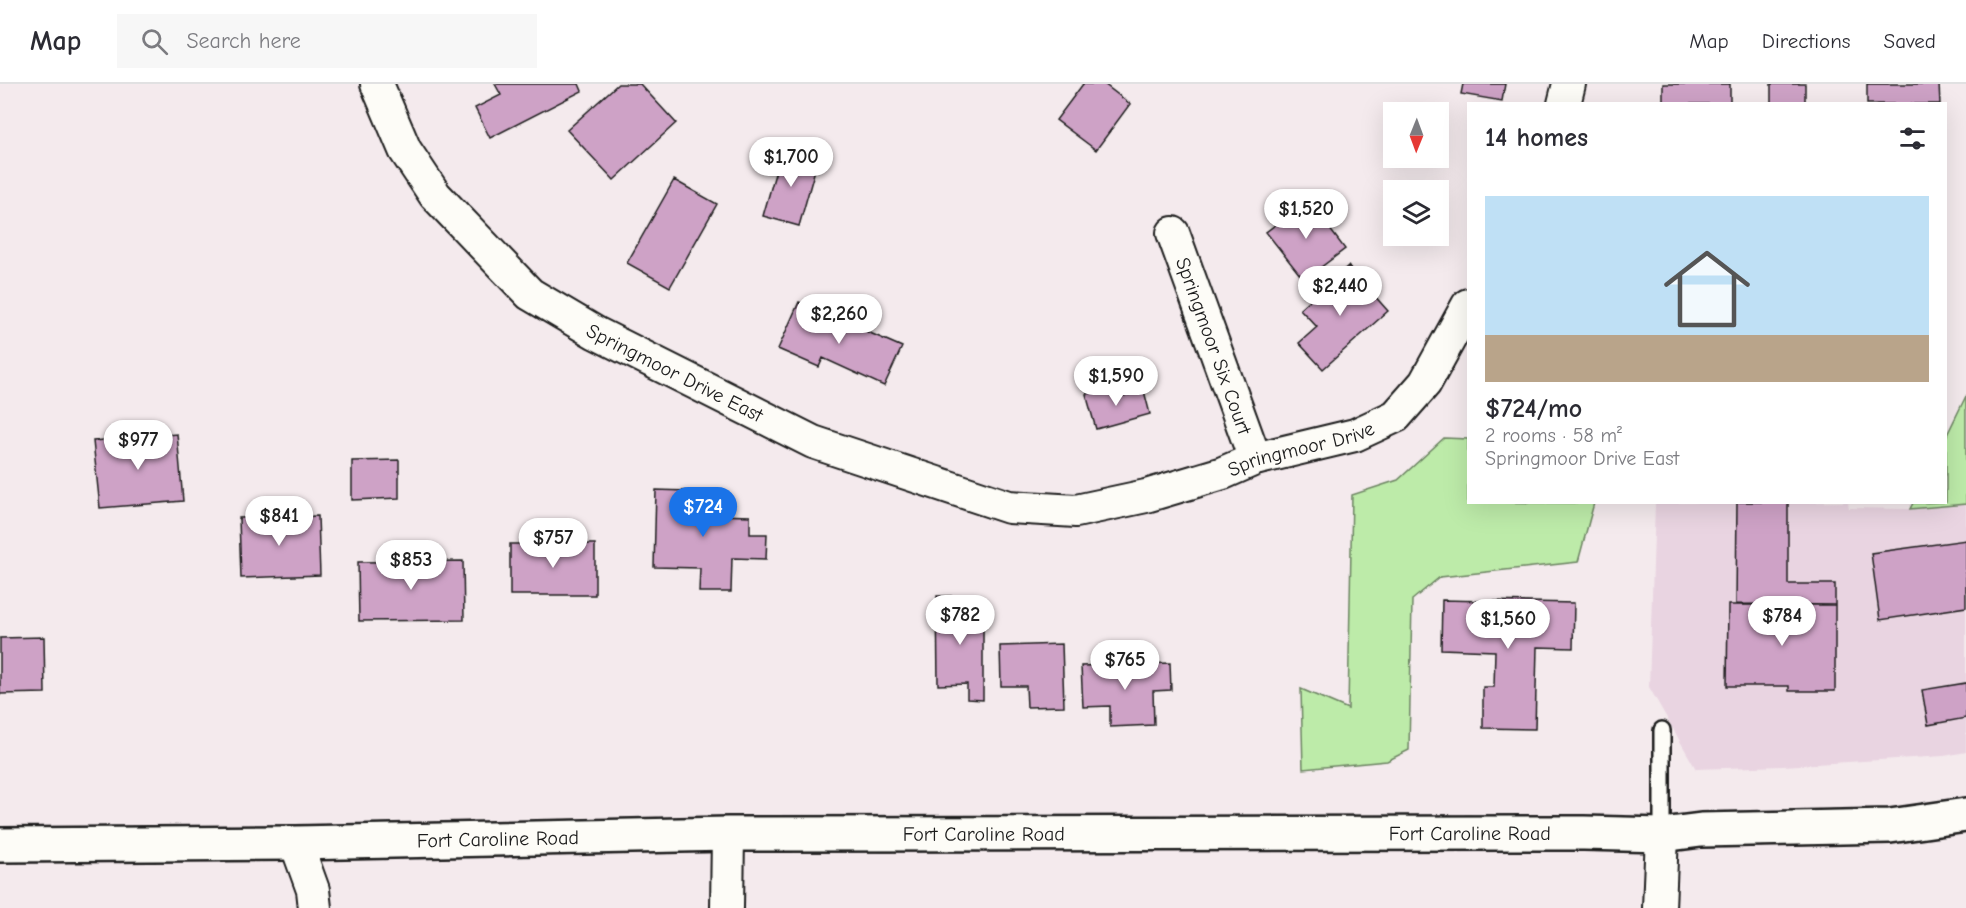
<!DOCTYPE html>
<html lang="en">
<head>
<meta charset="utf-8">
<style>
  body { margin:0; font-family:"Comic Neue",sans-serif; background:#f7f7f7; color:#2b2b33; height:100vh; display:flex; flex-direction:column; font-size:22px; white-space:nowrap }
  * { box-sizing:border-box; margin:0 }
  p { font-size:20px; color:#7c7c81 }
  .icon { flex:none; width:33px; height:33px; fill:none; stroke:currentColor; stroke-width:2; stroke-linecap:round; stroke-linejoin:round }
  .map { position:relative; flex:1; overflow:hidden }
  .side { position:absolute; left:1467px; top:18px; width:480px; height:402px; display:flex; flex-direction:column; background:#fff; border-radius:0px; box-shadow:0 6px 24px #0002 }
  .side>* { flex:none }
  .needle { width:39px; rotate:181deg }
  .fabs { position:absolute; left:1383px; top:18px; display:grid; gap:12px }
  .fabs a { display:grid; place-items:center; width:66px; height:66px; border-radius:0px; background:#fff; box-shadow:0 6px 24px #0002; font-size:30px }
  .price { position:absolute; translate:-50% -51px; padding:0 14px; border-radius:21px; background:#fff; color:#222; font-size:20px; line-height:39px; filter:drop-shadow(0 2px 3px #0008) }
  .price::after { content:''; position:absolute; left:50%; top:36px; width:18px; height:14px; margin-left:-9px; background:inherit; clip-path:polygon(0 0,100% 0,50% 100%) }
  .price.selected { background:#1a73e8; color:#fff }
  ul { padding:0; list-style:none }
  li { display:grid; align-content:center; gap:12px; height:318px; padding:0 18px }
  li+li { border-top:2px solid #e1e1e2 }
  li span { display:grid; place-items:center; height:186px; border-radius:0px; color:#555 }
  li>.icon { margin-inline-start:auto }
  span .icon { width:108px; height:108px; fill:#fffc; stroke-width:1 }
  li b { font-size:26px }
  h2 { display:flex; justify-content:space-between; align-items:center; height:72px; padding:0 18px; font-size:26px }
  header { display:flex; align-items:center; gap:36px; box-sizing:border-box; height:84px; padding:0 30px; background:#fff; border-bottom:2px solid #e1e1e2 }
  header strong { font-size:28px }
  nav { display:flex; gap:33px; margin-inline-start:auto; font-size:21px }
  .search { width:420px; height:54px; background:#f7f7f7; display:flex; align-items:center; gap:15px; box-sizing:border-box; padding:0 21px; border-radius:0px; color:#7c7c81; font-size:22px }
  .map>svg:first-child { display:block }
  .built { fill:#e9d4e1 }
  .green { fill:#bdeba9; stroke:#6c8462; stroke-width:1.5 }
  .building { fill:#cea2c6; stroke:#1c1c1c; stroke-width:1.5 }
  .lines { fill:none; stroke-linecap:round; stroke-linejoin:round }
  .service-casing { stroke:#1c1c1c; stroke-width:20 }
  .minor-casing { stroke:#1c1c1c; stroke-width:36 }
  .tertiary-casing { stroke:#1c1c1c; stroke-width:38 }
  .service { stroke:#fdfcf7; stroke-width:15 }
  .minor { stroke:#fdfcf7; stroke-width:32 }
  .tertiary { stroke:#fdfcf7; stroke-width:33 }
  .labels { text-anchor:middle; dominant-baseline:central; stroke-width:4.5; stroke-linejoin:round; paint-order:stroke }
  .street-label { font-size:20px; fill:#1c1c1c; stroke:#fdfcf7 }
</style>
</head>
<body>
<header>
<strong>Map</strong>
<div class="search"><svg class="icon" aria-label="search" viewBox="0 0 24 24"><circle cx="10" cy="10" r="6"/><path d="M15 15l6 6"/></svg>Search here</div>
<nav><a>Map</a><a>Directions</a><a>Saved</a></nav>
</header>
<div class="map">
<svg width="1966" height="824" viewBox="0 0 1966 824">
  <rect width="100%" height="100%" fill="#f4eaed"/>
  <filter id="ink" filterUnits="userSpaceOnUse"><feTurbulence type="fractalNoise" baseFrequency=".0167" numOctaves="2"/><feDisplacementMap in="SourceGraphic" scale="12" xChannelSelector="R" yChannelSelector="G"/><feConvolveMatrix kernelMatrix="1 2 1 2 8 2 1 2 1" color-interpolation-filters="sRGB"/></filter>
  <g filter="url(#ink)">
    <path class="built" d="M1966,312V668L1944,672L1783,682L1696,685L1649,603L1655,419L1848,418L1849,424L1909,425L1913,419L1946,418V353Z"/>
    <path class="green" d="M1966,312V420L1910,425L1913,419L1946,418V353Z
      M1444,354L1468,355V418L1594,419L1578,478L1440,493L1412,516L1409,666L1387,677L1303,685L1301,605L1348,625L1352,411L1398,396Z"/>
    <path class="building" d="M495,0H579L582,7L490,54L475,24L501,11Z
      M618,0H640L676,39L614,96L567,46Z
      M1083,0H1104L1130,20L1096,66L1056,36Z
      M1463,0H1505L1502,17L1461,10Z
      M1663,0H1730V20H1663Z
      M1771,0H1805V20H1771Z
      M1867,0H1939L1940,20H1867Z
      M782,65L818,75L799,142L763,132Z
      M674,96L717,120L670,203L627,179Z
      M1308,116L1345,165L1304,196L1266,148Z
      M1348,182L1388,227L1323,285L1299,259L1317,243L1300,225Z
      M799,218L902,263L884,302L823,274L819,283L778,265Z
      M1115,302L1119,313L1144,307L1150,330L1096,345L1086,310Z
      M177,350L183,417L100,424L93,357Z
      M399,376V414L352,416V377Z
      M656,406L718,408L717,431L750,432V450H767L766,475L732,474L731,508H699L700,484L654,483Z
      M1737,418H1788V500H1835V521L1736,520Z
      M318,432L320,491L241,494L239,434Z
      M1966,456V523L1880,536L1871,469Z
      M510,460H595V511H510Z
      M463,477L464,536L359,537L358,478Z
      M937,512H971L972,540H983V616L967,615V600L938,601Z
      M1442,516L1574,519L1573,564L1537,563L1535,645L1483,644V603H1494L1495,567L1441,565Z
      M1728,521H1835V607H1789V602H1727Z
      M44,553L45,609L0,610V554Z
      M1062,560L1064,622L1027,623L1026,602H1001L1000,562Z
      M1170,579L1171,606L1153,607L1154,641L1110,643V622L1083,623L1081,582Z
      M1966,599V634L1928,641L1922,606Z"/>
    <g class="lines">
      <defs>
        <path id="service" d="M1662,751V646"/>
        <g id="minor">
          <path id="s1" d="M377,0L405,66L435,111L530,210L596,249L813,358L1009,423L1076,427L1146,412L1223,389L1255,375L1355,351L1396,332L1425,299L1468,221"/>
          <path d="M1564,20L1569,0"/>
          <path id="s2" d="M1173,149L1255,375"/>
          <path d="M296,759L313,806L315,824"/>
          <path d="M727,824L728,750"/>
          <path d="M1659,824L1662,751"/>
        </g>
        <g id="tertiary">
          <path id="s3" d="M0,761L296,759L728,750L1584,749L1662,751L1701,746L1890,742L1966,731"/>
        </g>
      </defs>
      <use href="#service" class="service-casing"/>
      <use href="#minor" class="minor-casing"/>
      <use href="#tertiary" class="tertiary-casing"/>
      <use href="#service" class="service"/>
      <use href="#minor" class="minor"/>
      <use href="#tertiary" class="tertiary"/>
    </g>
  </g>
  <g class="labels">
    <g class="street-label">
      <text stroke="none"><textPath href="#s2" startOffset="120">Springmoor Six Court</textPath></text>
      <text stroke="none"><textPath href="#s1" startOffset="428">Springmoor Drive East</textPath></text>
      <text stroke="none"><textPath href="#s1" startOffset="1090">Springmoor Drive</textPath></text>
      <text stroke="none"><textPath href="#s3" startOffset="1470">Fort Caroline Road</textPath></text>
      <text stroke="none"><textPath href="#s3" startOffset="984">Fort Caroline Road</textPath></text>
      <text stroke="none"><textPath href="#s3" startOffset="498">Fort Caroline Road</textPath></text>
    </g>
  </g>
</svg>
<div class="fabs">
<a><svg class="needle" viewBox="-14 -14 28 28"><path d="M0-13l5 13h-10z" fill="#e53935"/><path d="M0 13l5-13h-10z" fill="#7c7c81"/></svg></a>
<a><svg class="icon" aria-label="layers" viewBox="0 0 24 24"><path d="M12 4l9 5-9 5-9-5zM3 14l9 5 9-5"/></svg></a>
</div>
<b class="price" style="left:791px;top:104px">$1,700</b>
<b class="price" style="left:1306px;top:156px">$1,520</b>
<b class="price" style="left:1340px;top:233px">$2,440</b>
<b class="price" style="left:839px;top:261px">$2,260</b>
<b class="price" style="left:1116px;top:323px">$1,590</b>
<b class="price" style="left:138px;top:387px">$977</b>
<b class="price selected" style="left:703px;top:454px">$724</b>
<b class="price" style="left:279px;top:463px">$841</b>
<b class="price" style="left:553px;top:485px">$757</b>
<b class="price" style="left:411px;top:507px">$853</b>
<b class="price" style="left:960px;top:562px">$782</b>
<b class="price" style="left:1782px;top:563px">$784</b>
<b class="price" style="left:1508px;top:566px">$1,560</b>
<b class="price" style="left:1125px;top:607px">$765</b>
<section class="side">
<h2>14 homes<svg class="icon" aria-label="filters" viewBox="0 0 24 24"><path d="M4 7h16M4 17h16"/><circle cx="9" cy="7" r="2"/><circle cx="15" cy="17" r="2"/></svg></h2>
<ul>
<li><span style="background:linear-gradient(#bfe0f5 75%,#b9a48a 0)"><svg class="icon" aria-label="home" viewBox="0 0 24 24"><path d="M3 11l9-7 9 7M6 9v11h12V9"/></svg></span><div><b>$724/mo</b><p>2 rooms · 58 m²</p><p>Springmoor Drive East</p></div></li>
</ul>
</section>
</div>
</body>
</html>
